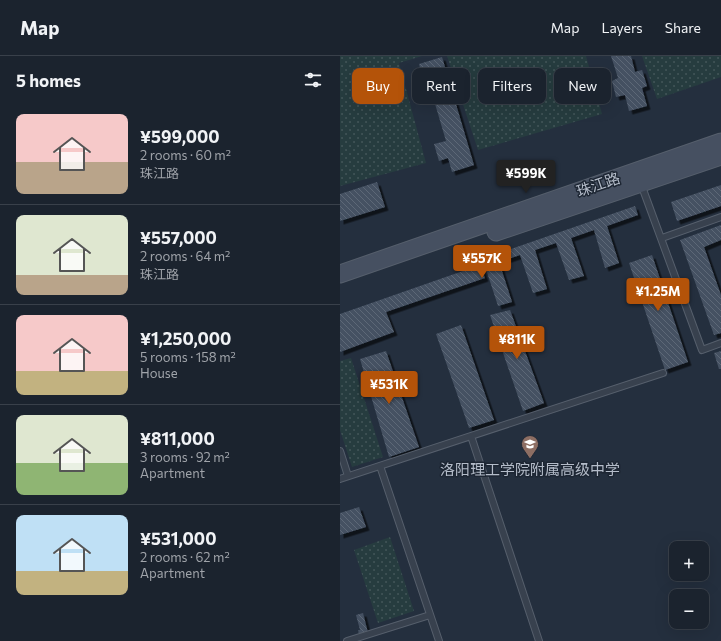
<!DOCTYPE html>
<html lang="en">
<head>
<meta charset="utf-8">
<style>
  body { margin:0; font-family:Commissioner,"Noto Sans SC",sans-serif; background:#282f3a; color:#f1f3f6; height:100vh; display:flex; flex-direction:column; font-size:15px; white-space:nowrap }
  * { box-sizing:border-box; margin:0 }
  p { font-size:13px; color:#a0a4aa }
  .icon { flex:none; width:22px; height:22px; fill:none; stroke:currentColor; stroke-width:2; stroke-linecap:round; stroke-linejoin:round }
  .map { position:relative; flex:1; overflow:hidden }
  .drawer { display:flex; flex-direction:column; background:#1b232e; width:340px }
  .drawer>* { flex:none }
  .guide { position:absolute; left:12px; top:12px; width:309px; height:36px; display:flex; gap:8px }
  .buttons { position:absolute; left:329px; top:485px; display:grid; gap:8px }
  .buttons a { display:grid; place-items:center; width:40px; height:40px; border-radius:8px; background:#1b232e; box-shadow:0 4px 16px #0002,0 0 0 1px #39404a; font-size:20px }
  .price { position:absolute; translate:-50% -34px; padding:0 9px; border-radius:4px; background:#b45309; color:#fff; font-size:13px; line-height:26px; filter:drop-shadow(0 1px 2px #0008) }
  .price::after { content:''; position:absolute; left:50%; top:24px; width:12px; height:9px; margin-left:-6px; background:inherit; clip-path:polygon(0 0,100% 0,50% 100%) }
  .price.current { background:#222; color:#fff }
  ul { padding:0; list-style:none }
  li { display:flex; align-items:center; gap:12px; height:100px; padding:0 16px }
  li+li { border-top:1px solid #39404a }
  li span { display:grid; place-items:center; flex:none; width:112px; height:80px; border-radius:8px; color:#555 }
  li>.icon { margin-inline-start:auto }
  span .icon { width:48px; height:48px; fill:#fffc; stroke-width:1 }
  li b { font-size:17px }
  h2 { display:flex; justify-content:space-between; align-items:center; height:48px; padding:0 16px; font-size:17px }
  .tag { padding:0 14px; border-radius:8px; background:#1b232e; box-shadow:0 4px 16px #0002,0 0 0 1px #39404a; font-size:14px; line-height:36px }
  .tag.current { background:#b45309; color:#fff }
  header { display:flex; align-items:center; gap:24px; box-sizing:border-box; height:56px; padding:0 20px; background:#1b232e; border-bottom:1px solid #39404a }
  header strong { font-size:19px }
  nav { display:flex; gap:22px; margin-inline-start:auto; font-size:14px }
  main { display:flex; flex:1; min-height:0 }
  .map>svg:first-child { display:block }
  .grass { fill:url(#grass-dots) }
  .building { fill:url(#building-back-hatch); filter:url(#shadow) }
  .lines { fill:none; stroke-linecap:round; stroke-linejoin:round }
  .lane-casing { stroke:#565f6c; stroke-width:8 }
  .secondary-casing { stroke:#565f6c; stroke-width:19 }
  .lane { stroke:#38414e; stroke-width:6 }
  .secondary { stroke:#465061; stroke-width:17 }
  .labels { text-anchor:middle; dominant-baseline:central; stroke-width:3; stroke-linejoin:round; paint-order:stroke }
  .street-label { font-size:15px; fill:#b4bcc9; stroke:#1d2633 }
  .poi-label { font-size:15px; fill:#b4bcc9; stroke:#1d2633 }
</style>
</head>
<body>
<header>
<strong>Map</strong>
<nav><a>Map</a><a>Layers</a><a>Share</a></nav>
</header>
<main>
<section class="drawer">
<h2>5 homes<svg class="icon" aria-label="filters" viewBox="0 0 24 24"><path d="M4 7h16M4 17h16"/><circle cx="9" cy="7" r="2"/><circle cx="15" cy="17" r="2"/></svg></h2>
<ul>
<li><span style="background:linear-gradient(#f6c9c9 60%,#b9a48a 0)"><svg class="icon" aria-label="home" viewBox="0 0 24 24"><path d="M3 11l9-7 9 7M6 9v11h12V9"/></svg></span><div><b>¥599,000</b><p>2 rooms · 60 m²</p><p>珠江路</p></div></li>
<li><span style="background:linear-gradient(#dfe7d0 75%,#b9a48a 0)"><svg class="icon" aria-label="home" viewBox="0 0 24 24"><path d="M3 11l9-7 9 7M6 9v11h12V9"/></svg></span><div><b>¥557,000</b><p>2 rooms · 64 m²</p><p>珠江路</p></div></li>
<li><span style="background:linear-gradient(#f6c9c9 70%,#c2b280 0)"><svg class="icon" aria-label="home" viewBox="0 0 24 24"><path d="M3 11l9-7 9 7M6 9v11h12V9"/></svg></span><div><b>¥1,250,000</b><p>5 rooms · 158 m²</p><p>House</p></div></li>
<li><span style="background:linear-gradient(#dfe7d0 60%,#8fb573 0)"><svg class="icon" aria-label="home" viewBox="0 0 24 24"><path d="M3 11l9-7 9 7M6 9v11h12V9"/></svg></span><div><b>¥811,000</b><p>3 rooms · 92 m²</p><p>Apartment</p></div></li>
<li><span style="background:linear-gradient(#bfe0f5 70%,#c2b280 0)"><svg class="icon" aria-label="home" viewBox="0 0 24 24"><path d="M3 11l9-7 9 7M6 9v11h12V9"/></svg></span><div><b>¥531,000</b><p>2 rooms · 62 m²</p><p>Apartment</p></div></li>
</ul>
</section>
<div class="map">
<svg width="381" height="585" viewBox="0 0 381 585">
  <defs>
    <pattern id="grass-dots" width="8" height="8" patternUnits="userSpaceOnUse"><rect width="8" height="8" fill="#263c3f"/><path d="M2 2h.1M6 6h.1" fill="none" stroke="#435659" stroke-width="1.8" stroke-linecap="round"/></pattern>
    <pattern id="building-back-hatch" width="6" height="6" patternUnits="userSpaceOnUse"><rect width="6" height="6" fill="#455162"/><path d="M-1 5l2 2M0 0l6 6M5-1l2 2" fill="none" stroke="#5d6877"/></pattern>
    <filter id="shadow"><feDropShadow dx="3.5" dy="3.5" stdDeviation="0" flood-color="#0009"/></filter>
  </defs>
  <rect width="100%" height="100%" fill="#242f3e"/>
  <path class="grass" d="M0,0H82L59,7L86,107L0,130Z
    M107,0H246L262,58L138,94Z
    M302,0H381V21L317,43Z
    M11,302L43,401L12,411L0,374V305Z
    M50,481L74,555L38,567L14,494Z"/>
  <path class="building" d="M271,0H291L295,16L302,14L307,30L302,32L307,50L289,55L285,39L276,41L272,25L278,22Z
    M102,1L134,109L112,116L108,102L99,105L94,88L106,85L93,41L81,45L76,26L83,24L79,8Z
    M37,126L45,151L0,165V138Z
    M381,129V150L337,165L331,146Z
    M295,150L298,159L267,170L279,207L265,212L254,174L231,182L244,220L229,224L216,187L195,194L207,233L193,237L180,199L159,206L172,246L158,250L145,210L141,211L145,222L46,256L54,276L0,296V258L140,209L139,204Z
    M381,169V184L364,191L381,239V277L374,279L340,184Z
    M312,199L348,306L325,314L289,207Z
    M170,254L204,347L183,355L150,259Z
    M121,269L154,364L129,372L96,278Z
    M46,295L79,391L49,401L20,303Z
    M381,295V313H379L374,297Z
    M19,451L26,471L0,479V457Z
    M23,557L28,577L19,578L18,574H20L16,559Z"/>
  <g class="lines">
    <defs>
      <path id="lane" d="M301,128L362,294L381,287
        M322,182L381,161
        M131,380L199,585
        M0,395L8,420
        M40,410L99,585
        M0,423L323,317
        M7,585L90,559"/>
      <path id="secondary" d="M156,176L381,100
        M0,218L381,86"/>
    </defs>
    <use href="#lane" class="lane-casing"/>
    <use href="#secondary" class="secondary-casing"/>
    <use href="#lane" class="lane"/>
    <use href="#secondary" class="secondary"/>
  </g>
  <defs>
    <symbol id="school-pin" viewBox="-11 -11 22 30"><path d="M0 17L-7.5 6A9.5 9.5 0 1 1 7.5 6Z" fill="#8d6e63" stroke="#1d2633"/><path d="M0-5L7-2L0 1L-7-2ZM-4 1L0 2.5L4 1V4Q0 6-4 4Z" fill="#fff"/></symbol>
  </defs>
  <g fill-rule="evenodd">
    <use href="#school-pin" x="180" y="378" width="20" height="27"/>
  </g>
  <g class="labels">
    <g class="street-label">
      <text transform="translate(258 128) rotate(-19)">珠江路</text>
    </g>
    <g class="poi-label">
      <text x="190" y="413">洛阳理工学院附属高级中学</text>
    </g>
  </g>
</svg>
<div class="buttons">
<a>+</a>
<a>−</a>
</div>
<b class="price current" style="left:186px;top:138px">¥599K</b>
<b class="price" style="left:142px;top:223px">¥557K</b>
<b class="price" style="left:318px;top:256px">¥1.25M</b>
<b class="price" style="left:177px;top:304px">¥811K</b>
<b class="price" style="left:49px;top:349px">¥531K</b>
<div class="guide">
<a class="tag current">Buy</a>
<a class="tag">Rent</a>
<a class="tag">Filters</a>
<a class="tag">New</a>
</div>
</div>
</main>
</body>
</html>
